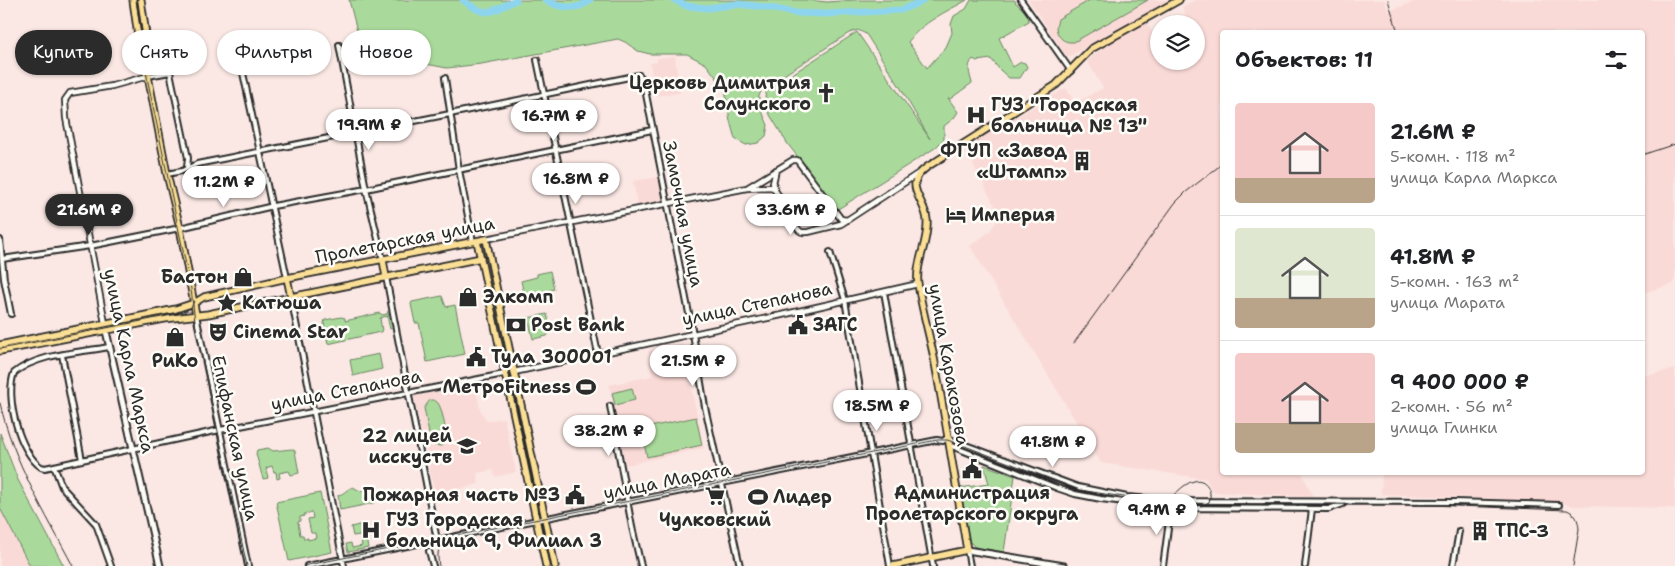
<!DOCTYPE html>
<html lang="ru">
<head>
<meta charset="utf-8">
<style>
  body { margin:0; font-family:"Shantell Sans",sans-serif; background:#f6f6f6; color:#202124; height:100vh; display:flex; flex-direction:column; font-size:19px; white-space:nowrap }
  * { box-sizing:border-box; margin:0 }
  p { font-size:16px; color:#757577 }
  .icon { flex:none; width:28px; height:28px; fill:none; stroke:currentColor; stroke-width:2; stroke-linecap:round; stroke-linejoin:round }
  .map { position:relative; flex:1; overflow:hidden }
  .sheet { position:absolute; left:1220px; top:30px; width:425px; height:445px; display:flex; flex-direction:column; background:#fff; border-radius:5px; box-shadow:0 1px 4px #0004 }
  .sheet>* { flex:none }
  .guide { position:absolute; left:15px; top:30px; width:475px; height:45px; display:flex; gap:10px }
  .buttons { position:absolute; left:1150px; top:15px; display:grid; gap:10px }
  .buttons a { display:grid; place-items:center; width:55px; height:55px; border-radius:50%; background:#fff; box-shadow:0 1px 4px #0004; font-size:25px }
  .price { position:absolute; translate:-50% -42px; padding:0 11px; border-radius:18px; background:#fff; color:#222; font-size:16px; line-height:32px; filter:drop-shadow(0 1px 2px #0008) }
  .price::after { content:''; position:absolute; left:50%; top:30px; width:15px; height:11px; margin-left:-8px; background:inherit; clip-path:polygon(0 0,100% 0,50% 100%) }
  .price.selected { background:#2b2b2b; color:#fff }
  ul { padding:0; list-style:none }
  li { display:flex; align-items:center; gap:15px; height:125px; padding:0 15px }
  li+li { border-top:1px solid #e0e0e0 }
  li span { display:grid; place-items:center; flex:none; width:140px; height:100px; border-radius:5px; color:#555 }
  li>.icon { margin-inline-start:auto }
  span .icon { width:60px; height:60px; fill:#fffc; stroke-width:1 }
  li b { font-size:21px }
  h2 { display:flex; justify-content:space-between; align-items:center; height:60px; padding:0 15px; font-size:21px }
  .pill { padding:0 18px; border-radius:22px; background:#fff; box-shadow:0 1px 4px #0004; font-size:18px; line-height:45px }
  .pill.selected { background:#2b2b2b; color:#fff }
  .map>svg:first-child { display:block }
  .built { fill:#fadad7 }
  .green { fill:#aada9b; stroke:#6a8263; fill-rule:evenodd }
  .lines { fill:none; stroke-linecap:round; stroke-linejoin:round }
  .river { stroke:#8dd5ee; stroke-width:7 }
  .minor-casing { stroke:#2b2b2b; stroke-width:8 }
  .tertiary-casing { stroke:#2b2b2b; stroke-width:8 }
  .secondary-casing { stroke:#2b2b2b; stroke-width:9 }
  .primary-casing { stroke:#2b2b2b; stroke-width:9 }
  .minor { stroke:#fdfcf7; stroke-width:4 }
  .tertiary { stroke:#fdfcf7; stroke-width:4.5 }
  .secondary { stroke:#fdfcf7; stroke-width:5 }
  .primary { stroke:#fbdf96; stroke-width:5.5 }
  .tram { stroke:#2b2b2b; stroke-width:1 }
  .rail { stroke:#2b2b2b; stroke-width:1 }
  .labels { text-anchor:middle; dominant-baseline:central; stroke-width:5; stroke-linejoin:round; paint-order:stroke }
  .poi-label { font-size:18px; font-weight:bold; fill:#2b2b2b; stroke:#fdfcf7; text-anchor:start }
  .street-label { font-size:18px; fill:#2b2b2b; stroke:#fdfcf7 }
</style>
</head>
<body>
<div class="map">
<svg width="1675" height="566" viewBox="0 0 1675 566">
  <rect width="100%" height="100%" fill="#fbe8e4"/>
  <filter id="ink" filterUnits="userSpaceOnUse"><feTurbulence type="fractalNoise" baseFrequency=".02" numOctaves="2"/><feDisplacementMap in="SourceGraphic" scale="10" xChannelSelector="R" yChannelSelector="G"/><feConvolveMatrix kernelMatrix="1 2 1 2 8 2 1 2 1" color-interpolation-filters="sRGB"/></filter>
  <g filter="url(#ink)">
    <path class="built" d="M1029,0H1170L1067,58Z
      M1195,0H1385L1388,11L1419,0H1675V279L1673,284L1643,293L1642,32H1222V472L1302,473L1313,497L1213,492L1206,479L1101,463L970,246L990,231L1000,216L964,147L1066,88L1075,103L1103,88L1087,61L1102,48L1147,23L1159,45V61H1196V24H1190L1182,7Z
      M675,56L680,93L655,96L650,63L657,62V58Z
      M659,177L663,201L637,205L633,181Z
      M682,344L704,448L626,465L609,385L652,376L648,351Z
      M1675,369V508L1574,506L1552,501L1381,494L1382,473L1642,472L1643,376Z
      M475,385L480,409L487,421L504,418L516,472L495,477L493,470L477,473L479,484L435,495L414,396Z
      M0,508L30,566H0Z"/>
    <path class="green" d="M349,0H808L827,2L855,0H967C946,12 922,22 908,42L927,68L946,47L952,33L951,24L954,16L966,9L971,0H1015V2L1028,14L1029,21L999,38L1013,67L1021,62L1025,63L1027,67L1020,78H1009L1000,70L991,59L977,61L973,59C966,66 970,75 972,83L950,99L948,98L958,112L954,118L944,126V139L935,148L838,209L787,143L764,105L766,91L857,32L930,139L900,87L866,34L858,30L849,33L762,89L759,96V105L768,125L766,136L758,143L746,145L735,139L730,121L725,89L706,64L687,54H650L638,51L625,42L618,39L481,64L447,68L426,64L403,56L364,37L357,31Z
      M1090,0H1148L1074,42C1064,43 1058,38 1056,28L1058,19Z
      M550,271L554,289L545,291L546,298L526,303L521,281L537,277V274Z
      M442,296L446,307L455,305L465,354L427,362L419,323H415L411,304L412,302Z
      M388,311H390L388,315L390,319L393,321L394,328L390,329L387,316L380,318L382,331L380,332L328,344L324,323L325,320L341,317L345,318V321L380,313L382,315L387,314Z
      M547,314L551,331L547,336L533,339L528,318Z
      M379,354L382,369L353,376L350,360Z
      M632,388L635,400L615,405L612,393Z
      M430,400C434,400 435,400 438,403C442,408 448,436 445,443L441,446L433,445L430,439L424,408Z
      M696,417L702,445L647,457L641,429Z
      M0,433L18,480L64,566H30L0,508Z
      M268,448L273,451L292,449L295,451L299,473L291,475L289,471L279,473L280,478L277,479L276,472H274L272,466L266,468L268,478L263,479L256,454L257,450Z
      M984,465L1015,476L1004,552L975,547L969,541L959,488L989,484Z
      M353,487L360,491L370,489L374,503L340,510L338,495C345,494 346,489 353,487Z
      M320,493L332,552L289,561L276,502ZM312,513L313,518L308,519L311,533H315L316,538L308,540V538L304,539L303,535H300L298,522L300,521V517L304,516V514Z
      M363,524L368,548L348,552L346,544L351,543L352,548L362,546L360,535L353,536L351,527Z"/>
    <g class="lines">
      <path class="river" d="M463,0C488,20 491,11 516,0
        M545,0C559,7 577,12 590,0
        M675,0L687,6L708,8L737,4L765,7L796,13L826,14L901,10L918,3L923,0"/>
      <defs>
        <path id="minor" d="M1021,0L1071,71
          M339,45L366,189L383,260
          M537,60L584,287L598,354
          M148,76L170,72L188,158L187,167
          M445,78L459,170L473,242
          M167,174L182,171L197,164L450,114L639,75L643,79L693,334L705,407L740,566
          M0,240L4,279L11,314
          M830,252L845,300L890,566
          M2,259L90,246L180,228L273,206L366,189L652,130
          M386,277L437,540
          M287,278L243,73C246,49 276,54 294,53
          M884,292L933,566
          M291,297L344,566
          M196,315L248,566
          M109,347C78,353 39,353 14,373C5,397 19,452 41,467L45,468L215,431L504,374
          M62,355L82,460
          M610,406L632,527L641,566
          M949,445L1057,488L1075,494L1101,499L1171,508L1329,509L1343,504
          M54,466L62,487L96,524L111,566
          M967,550L970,566
          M429,551L433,566
          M307,566L937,440L943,441L947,438L1078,487L1127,497L1171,501L1455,502L1559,505
          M1163,566L1171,506
          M1305,566L1312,509
          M1453,566L1459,531"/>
        <path id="tertiary" d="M748,188L772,187C781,195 794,228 800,231C802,233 805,232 808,232L841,224L919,173
          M775,188L773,183L776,170
          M486,239L747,188L793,160H797L841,219L847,220
          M105,323L66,118L65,100L70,93L112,86L148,76
          M514,372L777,316L918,284"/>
        <path id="secondary" d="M106,331L160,566
          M967,550L1064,566"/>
        <path id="primary" d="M133,0L142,64L148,76L167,174L180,228L196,315
          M141,0L150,64L148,76
          M477,241L546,566
          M383,260L386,277
          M287,278L291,297
          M0,345L176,309L194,303L204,297L287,278L486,239L555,566
          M0,351L164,319L208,314L481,258
          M893,566L967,550C956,486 946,422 934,358C929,334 922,309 918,284C915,262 929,242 927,220C925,198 901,186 927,167L1056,85L1091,49L1179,0"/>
      </defs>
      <use href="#minor" class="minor-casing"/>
      <use href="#tertiary" class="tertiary-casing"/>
      <use href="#secondary" class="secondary-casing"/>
      <use href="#primary" class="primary-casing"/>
      <use href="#minor" class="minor"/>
      <use href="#tertiary" class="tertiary"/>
      <use href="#secondary" class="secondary"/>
      <use href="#primary" class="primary"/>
      <path class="tram" d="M136,0L147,77L191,289L196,329L247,566
        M0,349L182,313L191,308L194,301
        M1161,503C1174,499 1181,484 1194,481C1206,477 1213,492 1209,502L1201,506
        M303,566L937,440H947L957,443L1080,490L1161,503L1429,505L1567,510C1576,514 1578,519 1579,529L1573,566
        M439,566C437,553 437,544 449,537"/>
      <path class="rail" d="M1388,0L1398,32
        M1642,155L1675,144
        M1074,343L1175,203L1186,192L1222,164
        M0,403C13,461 45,513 73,566"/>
    </g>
  </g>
  <defs>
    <symbol id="church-bare" viewBox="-9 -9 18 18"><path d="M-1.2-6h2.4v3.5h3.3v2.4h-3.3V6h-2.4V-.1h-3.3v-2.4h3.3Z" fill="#2b2b2b" stroke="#fdfcf7" stroke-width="2.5" paint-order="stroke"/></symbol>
    <symbol id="hospital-bare" viewBox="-9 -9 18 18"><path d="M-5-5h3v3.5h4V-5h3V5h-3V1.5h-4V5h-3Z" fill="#2b2b2b" stroke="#fdfcf7" stroke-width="2.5" paint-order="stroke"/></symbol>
    <symbol id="building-bare" viewBox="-9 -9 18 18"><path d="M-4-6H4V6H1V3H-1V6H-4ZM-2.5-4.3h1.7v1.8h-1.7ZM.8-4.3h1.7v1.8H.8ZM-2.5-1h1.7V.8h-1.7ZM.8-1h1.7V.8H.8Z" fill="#2b2b2b" stroke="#fdfcf7" stroke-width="2.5" paint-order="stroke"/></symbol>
    <symbol id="hotel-bare" viewBox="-9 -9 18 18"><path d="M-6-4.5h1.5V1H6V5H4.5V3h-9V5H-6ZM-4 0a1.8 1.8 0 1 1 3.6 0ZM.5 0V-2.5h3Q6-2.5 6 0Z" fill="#2b2b2b" stroke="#fdfcf7" stroke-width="2.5" paint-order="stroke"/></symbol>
    <symbol id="shop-bare" viewBox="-9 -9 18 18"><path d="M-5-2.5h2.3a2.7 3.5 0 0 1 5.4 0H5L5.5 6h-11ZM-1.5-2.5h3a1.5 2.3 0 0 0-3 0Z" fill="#2b2b2b" stroke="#fdfcf7" stroke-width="2.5" paint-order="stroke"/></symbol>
    <symbol id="sight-bare" viewBox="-9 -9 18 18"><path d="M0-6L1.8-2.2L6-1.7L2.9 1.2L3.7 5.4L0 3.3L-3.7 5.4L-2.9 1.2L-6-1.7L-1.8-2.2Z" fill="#2b2b2b" stroke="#fdfcf7" stroke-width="2.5" paint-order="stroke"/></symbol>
    <symbol id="bank-bare" viewBox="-9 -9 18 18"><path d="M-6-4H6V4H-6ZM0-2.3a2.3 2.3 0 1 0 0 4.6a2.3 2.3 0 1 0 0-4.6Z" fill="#2b2b2b" stroke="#fdfcf7" stroke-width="2.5" paint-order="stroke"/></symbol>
    <symbol id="civic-bare" viewBox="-9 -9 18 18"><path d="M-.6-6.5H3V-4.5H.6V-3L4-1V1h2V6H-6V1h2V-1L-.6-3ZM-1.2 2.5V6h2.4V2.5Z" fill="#2b2b2b" stroke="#fdfcf7" stroke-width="2.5" paint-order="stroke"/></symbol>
    <symbol id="theatre-bare" viewBox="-9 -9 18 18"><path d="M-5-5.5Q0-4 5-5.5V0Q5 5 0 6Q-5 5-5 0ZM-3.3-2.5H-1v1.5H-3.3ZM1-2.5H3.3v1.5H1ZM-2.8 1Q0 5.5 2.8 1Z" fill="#2b2b2b" stroke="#fdfcf7" stroke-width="2.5" paint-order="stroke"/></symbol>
    <symbol id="stadium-bare" viewBox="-9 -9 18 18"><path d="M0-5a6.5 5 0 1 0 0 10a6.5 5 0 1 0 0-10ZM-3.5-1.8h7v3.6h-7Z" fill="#2b2b2b" stroke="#fdfcf7" stroke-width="2.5" paint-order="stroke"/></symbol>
    <symbol id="school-bare" viewBox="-9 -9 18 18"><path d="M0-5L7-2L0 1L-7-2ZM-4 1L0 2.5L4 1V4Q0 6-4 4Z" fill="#2b2b2b" stroke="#fdfcf7" stroke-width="2.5" paint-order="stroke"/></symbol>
    <symbol id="supermarket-bare" viewBox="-9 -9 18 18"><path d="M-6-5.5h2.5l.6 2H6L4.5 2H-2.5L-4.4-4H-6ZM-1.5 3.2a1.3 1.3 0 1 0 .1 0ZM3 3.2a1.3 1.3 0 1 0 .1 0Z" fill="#2b2b2b" stroke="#fdfcf7" stroke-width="2.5" paint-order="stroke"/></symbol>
  </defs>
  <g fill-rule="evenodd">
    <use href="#church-bare" x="812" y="79" width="28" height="28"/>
    <use href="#hospital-bare" x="962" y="101" width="28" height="28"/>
    <use href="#building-bare" x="1068" y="147" width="28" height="28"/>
    <use href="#hotel-bare" x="942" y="201" width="28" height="28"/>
    <use href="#shop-bare" x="229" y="263" width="28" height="28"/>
    <use href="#shop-bare" x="454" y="283" width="28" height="28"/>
    <use href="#sight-bare" x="213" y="289" width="28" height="28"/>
    <use href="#bank-bare" x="502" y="311" width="28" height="28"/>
    <use href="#civic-bare" x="784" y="311" width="28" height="28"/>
    <use href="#theatre-bare" x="204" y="318" width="28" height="28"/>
    <use href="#shop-bare" x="161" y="323" width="28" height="28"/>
    <use href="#civic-bare" x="462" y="343" width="28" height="28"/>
    <use href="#stadium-bare" x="572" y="373" width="28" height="28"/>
    <use href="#school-bare" x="453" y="432" width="28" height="28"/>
    <use href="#civic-bare" x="958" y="455" width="28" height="28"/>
    <use href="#civic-bare" x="561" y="481" width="28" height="28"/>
    <use href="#supermarket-bare" x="701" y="482" width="28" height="28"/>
    <use href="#stadium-bare" x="744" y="483" width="28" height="28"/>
    <use href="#hospital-bare" x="357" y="516" width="28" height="28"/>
    <use href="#building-bare" x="1466" y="517" width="28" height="28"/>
  </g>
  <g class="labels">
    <g class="poi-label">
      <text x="811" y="83" text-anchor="end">Церковь Димитрия<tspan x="811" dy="21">Солунского</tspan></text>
      <text x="991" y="105">ГУЗ "Городская<tspan x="991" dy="21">больница № 13"</tspan></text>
      <text x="1067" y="151" text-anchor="end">ФГУП «Завод<tspan x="1067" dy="21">«Штамп»</tspan></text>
      <text x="971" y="215">Империя</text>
      <text x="228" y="277" text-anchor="end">Бастон</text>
      <text x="483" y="297">Элкомп</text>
      <text x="242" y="303">Катюша</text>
      <text x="531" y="325">Post Bank</text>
      <text x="813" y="325">ЗАГС</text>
      <text x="233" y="332">Cinema Star</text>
      <text x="491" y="357">Тула 300001</text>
      <text x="175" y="361" text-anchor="middle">РиКо</text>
      <text x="571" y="387" text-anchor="end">МетроFitness</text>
      <text x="452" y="436" text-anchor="end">22 лицей<tspan x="452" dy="21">исскуств</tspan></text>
      <text x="972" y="493" text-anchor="middle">Администрация<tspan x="972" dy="21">Пролетарского округа</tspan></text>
      <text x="560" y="495" text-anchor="end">Пожарная часть №3</text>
      <text x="773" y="497">Лидер</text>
      <text x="386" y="520">ГУЗ Городская<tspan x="386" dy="21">больница 9, Филиал 3</tspan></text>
      <text x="715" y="520" text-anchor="middle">Чулковский</text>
      <text x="1495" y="531">ТПС-3</text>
    </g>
    <g class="street-label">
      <text transform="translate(683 214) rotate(79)">Замочная улица</text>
      <text transform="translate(405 240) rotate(-11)">Пролетарская улица</text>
      <text transform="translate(757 304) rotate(-12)">улица Степанова</text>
      <text transform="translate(129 361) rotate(78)">улица Карла Маркса</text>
      <text transform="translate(949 365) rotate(80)">улица Каракозова</text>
      <text transform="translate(346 390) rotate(-11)">улица Степанова</text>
      <text transform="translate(235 438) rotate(78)">Епифанская улица</text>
      <text transform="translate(667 481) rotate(-11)">улица Марата</text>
    </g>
  </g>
</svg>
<div class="buttons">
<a><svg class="icon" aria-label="layers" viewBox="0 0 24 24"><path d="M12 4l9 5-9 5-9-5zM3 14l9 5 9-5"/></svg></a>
</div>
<b class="price" style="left:554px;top:142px">16.7M ₽</b>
<b class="price" style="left:369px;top:151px">19.9M ₽</b>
<b class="price" style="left:576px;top:205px">16.8M ₽</b>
<b class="price" style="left:224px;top:208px">11.2M ₽</b>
<b class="price selected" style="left:89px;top:236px">21.6M ₽</b>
<b class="price" style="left:791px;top:236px">33.6M ₽</b>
<b class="price" style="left:693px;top:387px">21.5M ₽</b>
<b class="price" style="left:877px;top:432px">18.5M ₽</b>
<b class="price" style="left:609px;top:457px">38.2M ₽</b>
<b class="price" style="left:1053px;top:468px">41.8M ₽</b>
<b class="price" style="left:1157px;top:536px">9.4M ₽</b>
<div class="guide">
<a class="pill selected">Купить</a>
<a class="pill">Снять</a>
<a class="pill">Фильтры</a>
<a class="pill">Новое</a>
</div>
<section class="sheet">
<h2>Объектов: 11<svg class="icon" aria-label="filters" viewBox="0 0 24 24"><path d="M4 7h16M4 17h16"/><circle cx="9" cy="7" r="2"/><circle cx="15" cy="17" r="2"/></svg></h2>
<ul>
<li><span style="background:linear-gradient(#f6c9c9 75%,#b9a48a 0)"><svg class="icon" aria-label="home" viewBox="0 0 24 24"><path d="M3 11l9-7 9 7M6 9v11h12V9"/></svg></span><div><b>21.6M ₽</b><p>5-комн. · 118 m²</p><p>улица Карла Маркса</p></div></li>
<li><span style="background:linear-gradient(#dfe7d0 70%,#b9a48a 0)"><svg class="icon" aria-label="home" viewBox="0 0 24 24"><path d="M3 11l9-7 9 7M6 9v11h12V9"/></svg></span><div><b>41.8M ₽</b><p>5-комн. · 163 m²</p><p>улица Марата</p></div></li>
<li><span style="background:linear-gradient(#f6c9c9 70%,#b9a48a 0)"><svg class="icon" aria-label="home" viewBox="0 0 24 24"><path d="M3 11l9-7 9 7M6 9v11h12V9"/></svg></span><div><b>9 400 000 ₽</b><p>2-комн. · 56 m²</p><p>улица Глинки</p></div></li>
</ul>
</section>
</div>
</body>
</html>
